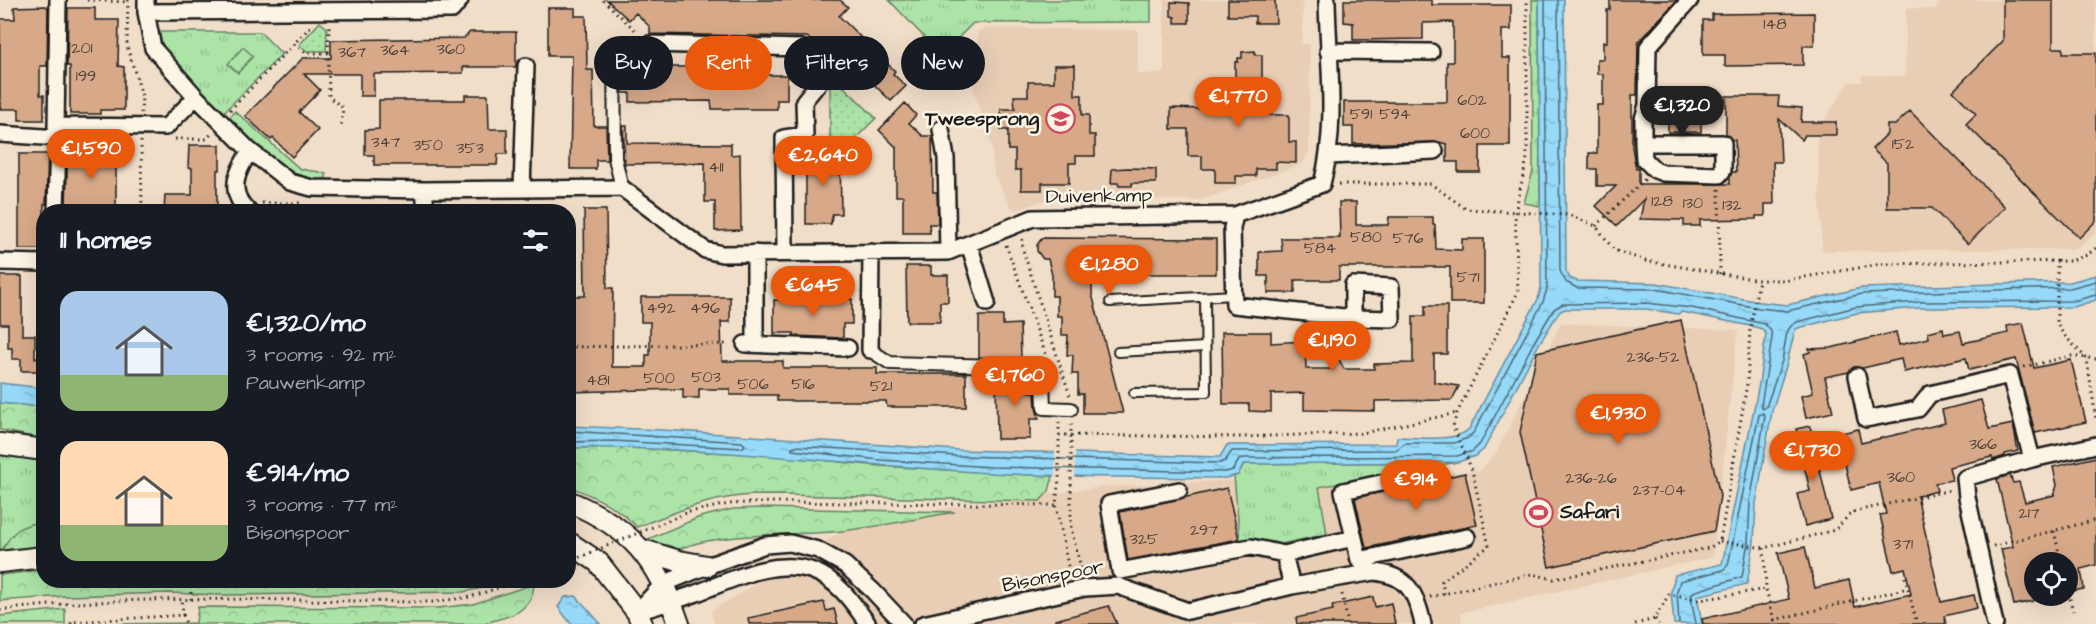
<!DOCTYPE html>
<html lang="en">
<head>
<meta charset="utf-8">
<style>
  body { margin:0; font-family:"Architects Daughter",sans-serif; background:#20242c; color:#f1f3f6; height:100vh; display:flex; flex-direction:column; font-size:22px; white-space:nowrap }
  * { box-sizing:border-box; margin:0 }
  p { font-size:20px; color:#9ea1a6 }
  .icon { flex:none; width:33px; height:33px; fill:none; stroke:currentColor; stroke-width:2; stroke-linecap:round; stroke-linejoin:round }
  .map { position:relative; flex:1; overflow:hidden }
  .details { position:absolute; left:36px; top:204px; width:540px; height:384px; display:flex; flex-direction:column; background:#171b24; border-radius:24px; box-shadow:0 6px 24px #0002 }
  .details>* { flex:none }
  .top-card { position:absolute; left:594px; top:36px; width:570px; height:54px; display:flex; gap:12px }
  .buttons { position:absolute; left:2024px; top:552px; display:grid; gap:12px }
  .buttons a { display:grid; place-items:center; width:54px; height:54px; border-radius:50%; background:#171b24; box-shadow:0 6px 24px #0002; font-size:30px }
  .price { position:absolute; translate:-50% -51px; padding:0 14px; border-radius:21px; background:#ea580c; color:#fff; font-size:20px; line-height:39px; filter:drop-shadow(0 2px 3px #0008) }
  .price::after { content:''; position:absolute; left:50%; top:36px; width:18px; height:14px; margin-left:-9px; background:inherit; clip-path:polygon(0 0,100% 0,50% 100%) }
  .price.active { background:#222; color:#fff }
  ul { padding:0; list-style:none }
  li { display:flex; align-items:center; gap:18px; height:150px; padding:0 24px }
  li span { display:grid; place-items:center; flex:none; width:168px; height:120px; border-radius:18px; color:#555 }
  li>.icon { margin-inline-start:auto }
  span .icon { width:72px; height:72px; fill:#fffc; stroke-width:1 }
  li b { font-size:26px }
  h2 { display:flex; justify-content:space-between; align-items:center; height:72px; padding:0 24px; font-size:26px }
  .pill { padding:0 21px; border-radius:27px; background:#171b24; box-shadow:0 6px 24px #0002; font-size:21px; line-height:54px }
  .pill.active { background:#ea580c; color:#fff }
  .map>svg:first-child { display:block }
  .built { fill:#e9ceb6 }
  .grass { fill:url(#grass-tufts); stroke:#648062; stroke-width:1.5 }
  .forest { fill:url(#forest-crowns); stroke:#648062; stroke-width:1.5 }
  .park { fill:url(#park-dots); stroke:#648062; stroke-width:1.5 }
  .pitch { fill:#ace4a8; stroke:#648062; stroke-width:1.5 }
  .water { fill:url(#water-ripples); stroke:#658da0; stroke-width:1.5 }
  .pier { fill:#f1dec9 }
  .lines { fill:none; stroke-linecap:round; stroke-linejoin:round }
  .shore { stroke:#4d6874; stroke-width:1.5 }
  .building { fill:#d7a989; stroke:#1c1c1c; stroke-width:1.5 }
  .service-casing { stroke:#1c1c1c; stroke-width:12 }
  .pedestrian-casing { stroke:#1c1c1c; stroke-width:16 }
  .minor-casing { stroke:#1c1c1c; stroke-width:20 }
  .tertiary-casing { stroke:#1c1c1c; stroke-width:24 }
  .path { stroke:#1c1c1c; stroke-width:3; stroke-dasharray:1.5 4.5; stroke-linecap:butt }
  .service { stroke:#fcf5e5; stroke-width:8 }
  .pedestrian { stroke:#fcf5e5; stroke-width:12 }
  .minor { stroke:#fcf5e5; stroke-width:15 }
  .tertiary { stroke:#fcf5e5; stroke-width:20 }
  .path-bridge { stroke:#1c1c1c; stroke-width:3; stroke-dasharray:1.5 4.5; stroke-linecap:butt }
  .labels { text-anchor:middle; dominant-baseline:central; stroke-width:5; stroke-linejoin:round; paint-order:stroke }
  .number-label { font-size:16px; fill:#4b3f37 }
  .poi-label { font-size:20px; font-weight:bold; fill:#1c1c1c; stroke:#fcf5e5; text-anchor:end }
  .street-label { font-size:20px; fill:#1c1c1c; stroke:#fcf5e5 }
</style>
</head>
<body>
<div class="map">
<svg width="2096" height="624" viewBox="0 0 2096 624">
  <defs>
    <pattern id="grass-tufts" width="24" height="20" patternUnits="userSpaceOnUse" patternTransform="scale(1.5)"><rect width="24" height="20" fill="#ace4a8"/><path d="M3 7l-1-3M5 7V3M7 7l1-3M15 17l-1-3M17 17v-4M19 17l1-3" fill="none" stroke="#93c390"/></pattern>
    <pattern id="forest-crowns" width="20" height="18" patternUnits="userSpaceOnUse" patternTransform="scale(1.5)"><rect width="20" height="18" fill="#ace4a8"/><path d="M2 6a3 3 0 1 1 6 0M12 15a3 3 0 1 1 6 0" fill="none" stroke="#93c390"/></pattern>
    <pattern id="park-dots" width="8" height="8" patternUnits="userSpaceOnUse" patternTransform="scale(1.5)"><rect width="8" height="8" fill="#ace4a8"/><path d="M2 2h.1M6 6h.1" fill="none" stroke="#93c390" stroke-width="1.8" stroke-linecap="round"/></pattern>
    <pattern id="water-ripples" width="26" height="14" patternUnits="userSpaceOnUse" patternTransform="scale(1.5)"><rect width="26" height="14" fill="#96d9f8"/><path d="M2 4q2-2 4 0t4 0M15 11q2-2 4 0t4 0" fill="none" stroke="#81bad4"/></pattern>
  </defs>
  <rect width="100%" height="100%" fill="#f1dec9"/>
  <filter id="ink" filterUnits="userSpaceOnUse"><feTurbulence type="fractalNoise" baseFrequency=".0167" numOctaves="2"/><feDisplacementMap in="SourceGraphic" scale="12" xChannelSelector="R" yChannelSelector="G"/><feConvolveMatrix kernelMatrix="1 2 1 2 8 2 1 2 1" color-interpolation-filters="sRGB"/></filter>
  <g filter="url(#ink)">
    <path class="built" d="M1164,0H1303L1302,44H1310L1309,152L1302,164L1201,200L1047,199L1018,210L1010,206L994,174L992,148L973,89L978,31L986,28L1138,30V74L1164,73Z
      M1943,0H2096V232L2084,244L2074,249L1822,251L1817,131L1849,82H1862V75L1905,76L1906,8L1935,9Z
      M1561,323L1738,330L1713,557L1461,613L1462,624H714L711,611L860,520L1101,487L1349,474L1479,471L1496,453Z"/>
    <path class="grass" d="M889,0H1151V22L973,23L941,55Z
      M1532,0H1539L1540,206L1524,203L1533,171Z
      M158,32H260L282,54L224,112L184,74L166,53Z
      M0,455L43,461V521C21,526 14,530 2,550H0Z
      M1458,462L1319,487L1327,534L1267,547L1240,540L1234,476L1238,475L1243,464Z"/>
    <path class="forest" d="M235,111L299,168C308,172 317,170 326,174V177L324,180C284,185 254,143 229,118Z
      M0,403L43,407V439L0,430Z
      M612,447L771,455L880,466L1053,476L1049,491L1040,501L782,495C768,495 754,495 740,496C704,500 670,514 637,527C615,505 597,498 569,486L568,448Z
      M762,508L955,512C914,519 874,528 832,532C794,535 703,533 674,552L648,539L700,517L733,509Z
      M43,521V546L2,550C14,529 20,526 43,521Z
      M43,570L44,580L504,581L488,587L463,592L217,595L169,593L65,596L0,601V575Z
      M534,584C532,614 505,618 480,624H105L196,623L198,607L438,608L473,604Z
      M65,609V624H0V616Z"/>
    <path class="park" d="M320,22L327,28L326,51H307L299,45Z
      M830,85H842L876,118L851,143V148H830Z"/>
    <path class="pitch" d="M243,47L253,56L238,73L228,64Z"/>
    <path class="water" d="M1539,0H1564L1566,271L1570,278L1577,281L1656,283L1760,302L1787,305L1861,288L2070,282L2096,275V300L2074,307L1918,308L1857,313L1798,328L1795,330L1787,363L1772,411L1756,503L1754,542L1747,584L1697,596L1702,624H1674L1671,592L1675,575L1722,564L1759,384L1766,334L1762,329L1755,327L1682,312L1678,314L1646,309H1565L1559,312L1539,344L1484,449L1476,456L1458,462L1244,464L1238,475L1226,478C1147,477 1068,478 990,473C849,465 710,446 569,448V426L663,430L958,450L1220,457L1227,445L1396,444L1397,437C1416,437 1455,443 1469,429L1538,299L1541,288Z
      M0,383L43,388V407L0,403Z
      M576,596L601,624H571L558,607L565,597Z"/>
    <path class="pier" d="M1075,450V477H1055V451Z"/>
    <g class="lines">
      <path class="shore" d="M1545,0L1547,289L1543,302L1474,432L1468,438L1454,443H1405L1396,450L1232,451L1225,461L1220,463L957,456L795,446L792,447V450L880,460L992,467L1225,472L1233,470L1239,460L1244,458L1457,456L1473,451L1480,444L1534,342L1554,309L1563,304L1646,303L1692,308L1765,324L1771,331L1772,338L1761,406L1763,409L1766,407L1782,361L1787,332L1791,326L1797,322L1856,307L1918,302L2073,301L2096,295
        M1558,0L1560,271L1566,282L1577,288L1655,289L1759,308L1787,311L1862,294L2070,288L2096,281
        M568,431L742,442L745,445L742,448L613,441L568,442
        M1679,624L1677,592L1680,581L1723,570L1728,565L1759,415L1763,413L1765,416L1750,502L1748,542L1742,577L1693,592L1691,598L1696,624"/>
    </g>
    <path class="building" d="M607,0H840L848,7L839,16L895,71L893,74L906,86L891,101L864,75L863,77L857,71L850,78L807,37L650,34V27L636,13L629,20Z
      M1228,0H1275L1276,23H1255V16H1228Z
      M1344,0H1432V5H1511V30H1502V58H1510V146H1480V172H1458V162H1447V144L1439,142L1353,144V127H1344V102H1447V62H1453V22L1423,23V39L1353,40V23L1344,22Z
      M1610,0H1677L1638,42L1637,95H1632V147L1636,169L1639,168V184H1730V177L1732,172H1736L1735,140H1732L1726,134V96H1779L1778,106L1802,108L1801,122H1836V135H1805L1802,140L1779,119L1781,162H1773L1774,204H1765V216H1756V219L1700,220V226H1684V220L1640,219L1644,199L1617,226L1596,206L1616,186H1597V169H1589V153H1597V105H1603V74H1597V59H1603V42H1607V10H1610Z
      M2003,0H2053V48H2063V53H2096V221L2079,238L1966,124L1976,114L1953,91L2003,41Z
      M1171,2L1189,3V23H1175V17L1171,16Z
      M46,6L48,8L47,66H40V95H44V120H19V109H0V19H15L14,7Z
      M68,8H95V20H119L118,66L124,67V110H100V114H70V66H67Z
      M548,8H575V16H586L587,70H593L594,126H606L607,160H596V169H570L572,56H548Z
      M1814,13V46H1803V65L1725,66V55H1703V20H1712V14Z
      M470,32H516V67H463V73L374,74V96H360V74H304L320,90L299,112L318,130L292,157L273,138L271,140L245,116L303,58H331V40L464,38Z
      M1255,51V55H1262V108H1269V115H1289V142H1296V163L1276,162V169H1256V176H1236V183H1215V169H1202V156H1188V129H1171V108L1201,109V102H1222L1221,95H1235V62H1238V58H1242V52Z
      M1054,65H1075V95H1082V115H1089V135H1095V156H1076V163H1069V183H1042V190H1021V170H1015V150H1008V130H1001V109H1015L1014,96H1028V82H1054Z
      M622,67H691V75H787V100H777V109H712L711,101L630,102V93H623Z
      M1684,90H1702L1701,132H1668V97H1684Z
      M465,95H488L489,129H507V154H498L497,165H374V155H365V130L379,129V100H465Z
      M905,103L916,115L909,123L923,136H932L933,192H937L938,224H929L930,233H903V196H896V147L879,130Z
      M1910,111L2005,207L1968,244L1932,208H1887V163L1872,149L1887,134V125H1895Z
      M623,126H627V143L731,144V155L740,154L741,230L715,231V202H705V163L625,164Z
      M68,143H93V156H116V212H79V204H66Z
      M189,145H220V170H217V212H164L165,195H192V168H188Z
      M806,153H840L841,214H832L831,224H806Z
      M19,154H48L46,204H44V249H19Z
      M1128,168L1156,169V183H1132V186H1119L1118,183H1111L1112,169Z
      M1339,202H1356V225H1388L1389,217H1433V225H1435L1436,249L1462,250V239H1484V303H1450V267H1339V280H1295V293H1268V276H1259V252L1282,251L1281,238H1340Z
      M584,210H606L607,288H613L612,367H646V355H650V322H641V297H730V322H721L722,361H783V368H877V374H966V407H887L886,401H777V395H730V389H699V398H683V389L568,392V296H585Z
      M1042,238L1216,239V274H1092V294L1123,413H1083V394H1078V374H1072L1073,355H1067L1068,335H1062V316H1057V296H1052V275L1048,259H1043L1037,251V245Z
      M906,266H931V275H948V302H940V322H907Z
      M0,276H22V335H35V358H44V371H21V359H12V348H8V324H0Z
      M852,299V324H843V338L794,336V333H774V300Z
      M1425,306H1447V354H1434V382L1459,386L1452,400L1375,401V411L1304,410V393L1271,394V412L1249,411V404H1223L1222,332H1271V343L1305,341L1306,369H1333V348L1344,369H1374V364L1413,363V316H1425Z
      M979,316H1003V325L1020,324L1021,358L979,357Z
      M1681,320L1720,496L1714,531L1549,567L1520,432L1537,352Z
      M2023,323L2034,368L2071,360L2086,422L2035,433L2016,359L1969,370L1966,358L1904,372L1901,359L1863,368L1854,367L1849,372L1825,377L1833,412L1806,418L1801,396L1813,393L1804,354L1810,352L1809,349L1831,348L1896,332L1899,345L1929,338L1928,332L1943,328L1944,334L1960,331L1963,343L2008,333L2007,326Z
      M996,374L1030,375V392H1035L1036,408L1039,419H1030V439H997Z
      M1981,400L1989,429L2013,424L2018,451L2005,454V456L1993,460L1992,457L1949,467L1952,480L1935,483L1937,491L1917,496L1941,602L1974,595L1977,608L1944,616L1946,624H1703L1702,619L1789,599L1778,553L1805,547L1815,588L1849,580L1855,607L1911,594L1905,568L1893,571L1880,515L1886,514L1879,483L1851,490L1838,434L1858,429L1861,443L1945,423L1942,410Z
      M1810,426L1831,519L1805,526L1797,494L1810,491L1796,429Z
      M2096,457V565L2081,569L2084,589L2067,592V562H2063L2062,557L2034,562V601L2014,605L2001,549L2013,547L1997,479L2010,475L2013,483L2019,482L2025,502L2054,495L2057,485L2053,467Z
      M1465,473L1477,525L1366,548L1355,498Z
      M1227,488L1239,539L1128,560L1120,512Z
      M1373,597L1375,607L1391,603L1395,624H1297L1296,618L1333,610L1332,606Z
      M824,602L826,611L834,609L838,624H749L748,618Z
      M1109,606L1117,624H1056L1055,620Z"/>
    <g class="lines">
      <defs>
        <path id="service" d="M1110,302L1234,295
          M1118,352L1205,347
          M1134,393L1206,392L1205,297"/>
        <path id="pedestrian" d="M622,188L615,158L614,47L649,44
          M870,350L890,363L1036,367L1043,381L1044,408L1071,409"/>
        <path id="minor" d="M146,0V12L153,48L196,97L250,151L290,182L312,188L425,190L622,188L705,250L722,254L948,252L1033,218L1235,215L1322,184C1338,123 1328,62 1327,0
          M146,12L452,10L460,0
          M649,44L801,48L826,74L804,101L805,135L784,138L785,252
          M1328,51L1431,52
          M56,126L166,127L196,97
          M941,129L946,158L948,252
          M0,134L58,138
          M1643,143L1644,159L1655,170L1663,173L1719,175L1723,170V143H1643V119L1647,105L1648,47L1690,0
          M1329,156L1435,151
          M522,189L526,66
          M56,212L58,138L56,126L58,0
          M249,212C227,192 236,173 250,151
          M425,212V190
          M1235,215L1232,228L1234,305L1353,318L1392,319L1391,287L1353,285V318
          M969,244L987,303
          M0,262L44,263
          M745,344L848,348
          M755,344V253
          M870,350L871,252
          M1857,376L1866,419L1918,409L1930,394L2010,375L2032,459
          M1179,490L1109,504L1120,571L1251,547L1284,554L1354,538L1359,560L1467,537
          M1354,538L1343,491L1414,476
          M1284,554L1292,586
          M637,612L663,584L707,566L765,545L790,543L818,550L845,565L873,591L904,624
          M637,612C656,606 675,601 694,594C730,581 774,557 813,571C838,580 853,603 868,624
          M923,624L1085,588L1118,586L1188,611L1292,586L1374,572C1408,575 1416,593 1423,624
          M1995,624L1967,497L1965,478L2032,459L2096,445"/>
        <path id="tertiary" d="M0,444L44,450
          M568,501C632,528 657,559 679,624
          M568,542L598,562L637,612L642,624
          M643,550L679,561L707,566
          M0,562L44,557"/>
      </defs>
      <use href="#service" class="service-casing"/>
      <use href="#pedestrian" class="pedestrian-casing"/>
      <use href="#minor" class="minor-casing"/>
      <use href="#tertiary" class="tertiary-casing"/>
      <path class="path" d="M87,0L128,2
        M128,0L127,46L142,96L141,113
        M603,0L635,30
        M294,44L306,53H328L329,97L343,108L341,126
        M328,52L329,26
        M230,110L311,26
        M175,139H207L211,134
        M141,141L142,212
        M1339,184H1431L1466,209L1569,215L1596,226L1614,250L1646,261L1759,280H1788L1881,264L2071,261L2087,255L2096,248
        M1719,189L1720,274
        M262,203H300
        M1596,226L1645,179
        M1022,239L1023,250L1070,396
        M1006,245L1047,358
        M2057,260V324L2064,335L2087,359L2096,419
        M568,347L729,344
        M2024,367L2071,356L2096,359
        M1059,422V477L1056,505L1070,576
        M1071,424V528L1082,572
        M1059,435L1242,437L1363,433L1457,413
        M689,512L729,504L771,502L1056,505
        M2054,531L2061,562
        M1720,541L1764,548L1835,530L1852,512L1951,490
        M1993,546L2096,520
        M1764,548L1766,589L1775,624
        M1905,577L1917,624
        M191,580V600
        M2067,587L2073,611
        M1342,594L1348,624
        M1444,594L1442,581L1489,546L1472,470L1453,426L1457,413L1518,292L1515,213L1527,158V0
        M1430,597L1532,574L1554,579L1709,548L1720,541L1747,384L1750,329L1759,280
        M0,610C143,593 289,601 433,602L470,597L523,580
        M183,615L186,624
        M1655,619L1659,624
        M1774,620L1908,588
        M71,624V622L183,615L182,599
        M1635,624L1655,619L1669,594L1700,600L1766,589"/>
      <use href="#service" class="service"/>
      <use href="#pedestrian" class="pedestrian"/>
      <use href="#minor" class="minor"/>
      <use href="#tertiary" class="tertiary"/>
      <path class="path-bridge" d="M568,562L689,512"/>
    </g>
  </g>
  <defs>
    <symbol id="school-ring" viewBox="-11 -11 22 22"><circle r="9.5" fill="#fcf5e5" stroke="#d1495b" stroke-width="1.5"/><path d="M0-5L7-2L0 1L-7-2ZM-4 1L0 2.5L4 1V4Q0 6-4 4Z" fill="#d1495b"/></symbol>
    <symbol id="stadium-ring" viewBox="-11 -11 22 22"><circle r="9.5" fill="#fcf5e5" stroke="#d1495b" stroke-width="1.5"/><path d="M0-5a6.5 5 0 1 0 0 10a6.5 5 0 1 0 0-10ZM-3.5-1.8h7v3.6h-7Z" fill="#d1495b"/></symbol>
  </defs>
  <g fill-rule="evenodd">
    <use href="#school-ring" x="1044" y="102" width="33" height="33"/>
    <use href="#stadium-ring" x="1522" y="496" width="33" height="33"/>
  </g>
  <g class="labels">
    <g class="number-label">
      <text x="1775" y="24">148</text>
      <text x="82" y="48">201</text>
      <text x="451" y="49">360</text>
      <text x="395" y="50">364</text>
      <text x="352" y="52">367</text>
      <text x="86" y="76">199</text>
      <text x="1472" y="100">602</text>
      <text x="1361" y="114">591</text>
      <text x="1395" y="114">594</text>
      <text x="1475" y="133">600</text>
      <text x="386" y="142">347</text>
      <text x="1903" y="144">152</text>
      <text x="428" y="145">350</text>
      <text x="470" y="148">353</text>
      <text x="716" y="167">411</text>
      <text x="1662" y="201">128</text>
      <text x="1693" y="203">130</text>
      <text x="1732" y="205">132</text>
      <text x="1366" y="237">580</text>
      <text x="1408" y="238">576</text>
      <text x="1320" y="248">584</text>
      <text x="1468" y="277">571</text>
      <text x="661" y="308">492</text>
      <text x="705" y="308">496</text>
      <text x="1653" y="357">236-52</text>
      <text x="706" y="377">503</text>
      <text x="659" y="378">500</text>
      <text x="598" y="380">481</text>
      <text x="753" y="384">506</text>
      <text x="803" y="384">516</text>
      <text x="881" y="386">521</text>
      <text x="1983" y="444">366</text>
      <text x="1901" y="477">360</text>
      <text x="1591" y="478">236-26</text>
      <text x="1659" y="490">237-04</text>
      <text x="2029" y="513">217</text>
      <text x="1204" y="530">297</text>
      <text x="1144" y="539">325</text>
      <text x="1903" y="544">371</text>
    </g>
    <g class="poi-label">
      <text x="1039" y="119">Tweesprong</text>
      <text x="1560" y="512" text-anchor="start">Safari</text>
    </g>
    <g class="street-label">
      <text transform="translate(1099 196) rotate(-1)">Duivenkamp</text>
      <text transform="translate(1053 576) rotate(-11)">Bisonspoor</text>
    </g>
  </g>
</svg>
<div class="buttons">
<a><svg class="icon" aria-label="locate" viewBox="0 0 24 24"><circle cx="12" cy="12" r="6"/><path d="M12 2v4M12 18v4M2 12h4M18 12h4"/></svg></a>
</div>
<b class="price" style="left:1238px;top:128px">€1,770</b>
<b class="price active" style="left:1682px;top:137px">€1,320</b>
<b class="price" style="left:91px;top:180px">€1,590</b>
<b class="price" style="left:823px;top:187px">€2,640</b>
<b class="price" style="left:1109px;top:296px">€1,280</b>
<b class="price" style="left:813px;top:317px">€645</b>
<b class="price" style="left:1332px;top:372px">€1,190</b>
<b class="price" style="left:1015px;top:407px">€1,760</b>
<b class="price" style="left:1618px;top:445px">€1,930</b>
<b class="price" style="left:1812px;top:482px">€1,730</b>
<b class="price" style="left:1416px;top:511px">€914</b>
<div class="top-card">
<a class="pill">Buy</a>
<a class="pill active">Rent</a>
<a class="pill">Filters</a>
<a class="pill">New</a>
</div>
<section class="details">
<h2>11 homes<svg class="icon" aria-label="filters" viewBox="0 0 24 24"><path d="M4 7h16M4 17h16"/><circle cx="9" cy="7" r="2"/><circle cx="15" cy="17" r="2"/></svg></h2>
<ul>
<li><span style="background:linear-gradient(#a9c7e8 70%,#8fb573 0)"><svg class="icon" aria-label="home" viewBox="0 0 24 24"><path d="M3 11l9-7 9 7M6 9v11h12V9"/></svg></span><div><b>€1,320/mo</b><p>3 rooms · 92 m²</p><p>Pauwenkamp</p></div></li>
<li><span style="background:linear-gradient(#ffd9b3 70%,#8fb573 0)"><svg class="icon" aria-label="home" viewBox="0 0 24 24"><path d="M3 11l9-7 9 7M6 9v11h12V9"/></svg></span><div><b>€914/mo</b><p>3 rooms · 77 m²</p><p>Bisonspoor</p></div></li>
</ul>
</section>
</div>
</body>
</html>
